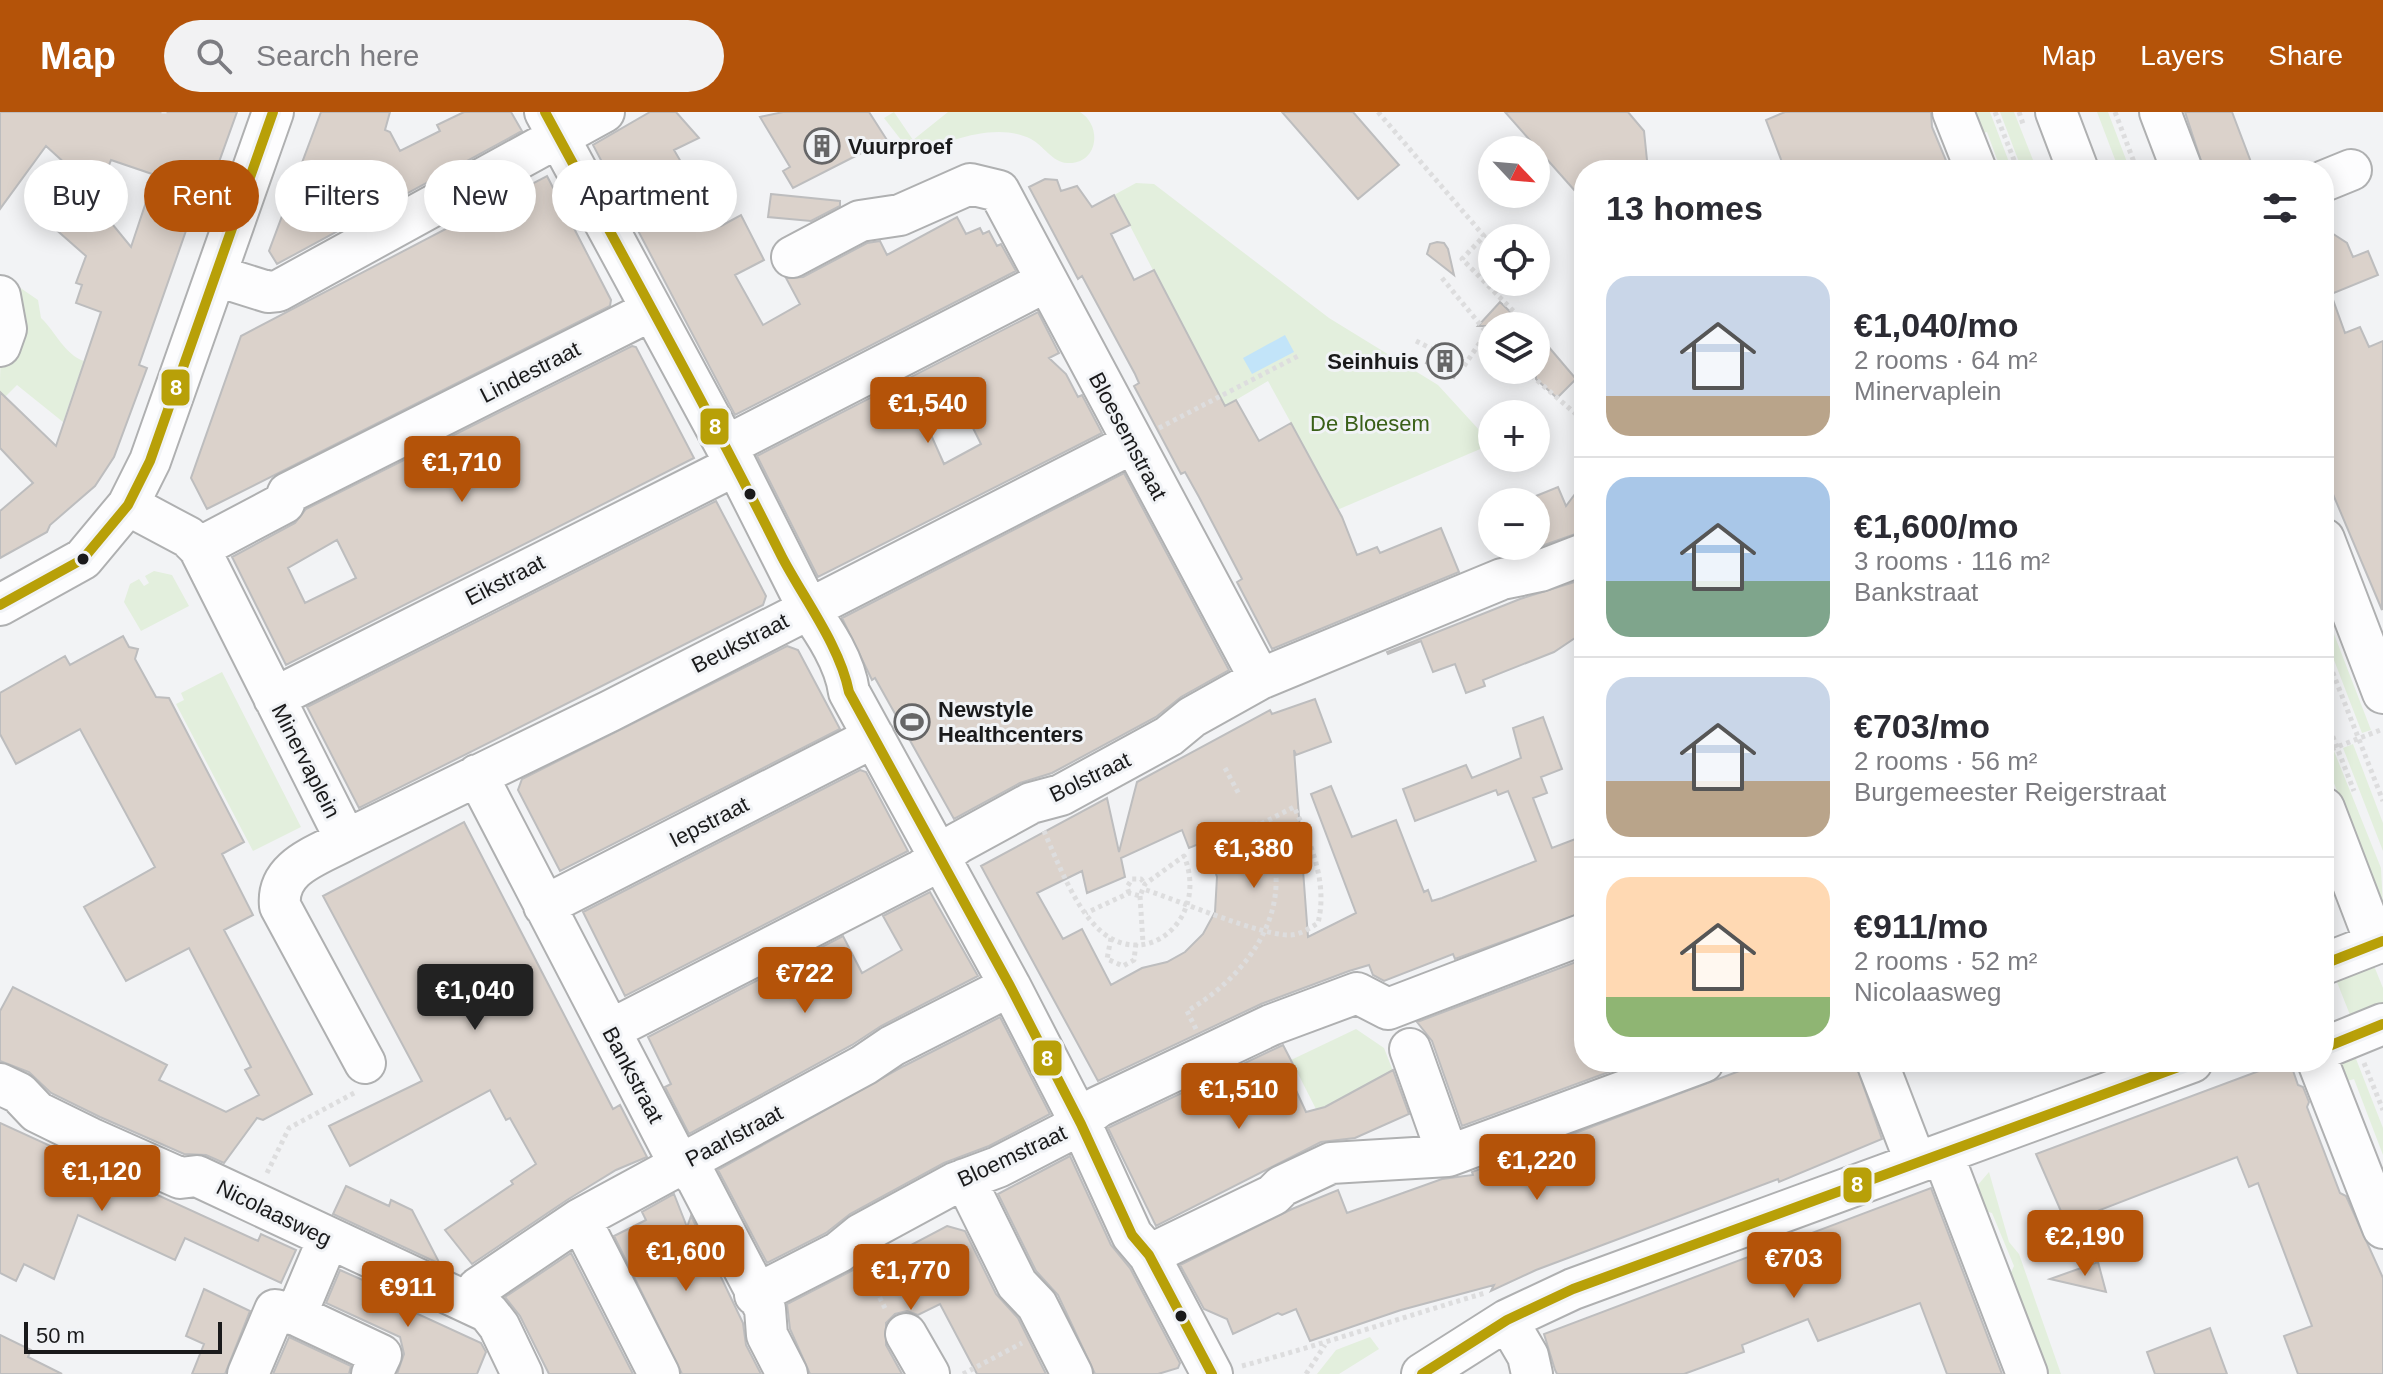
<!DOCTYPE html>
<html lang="en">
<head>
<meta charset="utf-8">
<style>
  body { margin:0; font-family:Helvetica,sans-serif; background:#f2f2f3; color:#2b2b33; height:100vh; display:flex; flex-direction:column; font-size:30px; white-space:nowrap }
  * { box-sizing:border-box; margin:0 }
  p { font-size:26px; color:#7c7c81 }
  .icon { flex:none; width:44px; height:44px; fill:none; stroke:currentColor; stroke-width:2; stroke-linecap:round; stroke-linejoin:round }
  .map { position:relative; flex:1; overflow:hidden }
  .panel { position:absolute; left:1574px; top:48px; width:760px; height:912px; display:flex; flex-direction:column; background:#fff; border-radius:32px; box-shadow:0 4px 20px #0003 }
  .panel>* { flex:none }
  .hud { position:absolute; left:24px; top:48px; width:760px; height:72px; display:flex; gap:16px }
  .needle { width:52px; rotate:116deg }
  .buttons { position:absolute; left:1478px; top:24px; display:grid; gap:16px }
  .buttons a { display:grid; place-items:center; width:72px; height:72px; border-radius:50%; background:#fff; box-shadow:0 4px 20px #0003; font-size:40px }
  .scale { position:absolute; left:24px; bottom:20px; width:198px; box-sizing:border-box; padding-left:8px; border:4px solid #1a1a1b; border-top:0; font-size:22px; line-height:28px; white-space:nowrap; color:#1a1a1b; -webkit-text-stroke:6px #f1f3f6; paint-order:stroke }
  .price { position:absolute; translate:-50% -68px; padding:0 18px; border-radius:8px; background:#b45309; color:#fff; font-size:26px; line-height:52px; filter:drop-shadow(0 2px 4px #0008) }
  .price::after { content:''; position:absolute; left:50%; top:48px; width:24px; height:18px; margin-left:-12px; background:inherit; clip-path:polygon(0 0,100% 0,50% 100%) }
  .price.selected { background:#222; color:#fff }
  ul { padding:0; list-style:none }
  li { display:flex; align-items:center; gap:24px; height:200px; padding:0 32px }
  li+li { border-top:2px solid #e1e1e2 }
  li span { display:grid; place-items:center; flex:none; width:224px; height:160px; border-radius:24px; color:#555 }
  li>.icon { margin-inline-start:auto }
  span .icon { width:96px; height:96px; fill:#fffc; stroke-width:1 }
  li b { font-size:34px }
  h2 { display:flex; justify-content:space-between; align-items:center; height:96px; padding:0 32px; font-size:34px }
  .chip { padding:0 28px; border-radius:36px; background:#fff; box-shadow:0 4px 20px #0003; font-size:28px; line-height:72px }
  .chip.selected { background:#b45309; color:#fff }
  header { display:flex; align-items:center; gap:48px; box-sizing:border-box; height:112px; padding:0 40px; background:#b45309; color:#fff }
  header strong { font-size:38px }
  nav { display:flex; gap:44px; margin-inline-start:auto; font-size:28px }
  .search { width:560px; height:72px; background:#f2f2f3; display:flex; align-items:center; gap:20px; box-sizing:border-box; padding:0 28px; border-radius:44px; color:#7c7c81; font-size:30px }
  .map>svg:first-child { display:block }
  .green { fill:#e3efdd }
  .water { fill:#c2e4f9 }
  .building { fill:#dbd2cb; stroke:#bdbdbe; stroke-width:2; fill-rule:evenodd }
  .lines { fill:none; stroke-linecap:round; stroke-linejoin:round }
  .minor-casing { stroke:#afb0b1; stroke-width:44 }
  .path { stroke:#ddddde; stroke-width:5; stroke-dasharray:4 4; stroke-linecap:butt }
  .minor { stroke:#fdfdfe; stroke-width:40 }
  .bus-1-casing { stroke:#f1f3f6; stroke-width:16 }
  .bus-1 { stroke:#b8a008; stroke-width:10 }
  .bus-dot { fill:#1a1a1b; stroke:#f1f3f6; stroke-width:3 }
  .labels { text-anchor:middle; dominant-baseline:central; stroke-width:6; stroke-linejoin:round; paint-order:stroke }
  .poi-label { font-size:22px; font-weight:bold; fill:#1a1a1b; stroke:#f1f3f6; text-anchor:start }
  .street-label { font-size:22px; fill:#1a1a1b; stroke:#f1f3f6 }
  .park-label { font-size:22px; fill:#3a6018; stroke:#f1f3f6 }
  .line-badge { stroke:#f1f3f6; stroke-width:3 }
  .badge-label { font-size:22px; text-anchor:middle; font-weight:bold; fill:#fff }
</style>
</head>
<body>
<header>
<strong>Map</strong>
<div class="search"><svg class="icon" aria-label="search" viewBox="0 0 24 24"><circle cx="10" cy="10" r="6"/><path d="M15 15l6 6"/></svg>Search here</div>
<nav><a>Map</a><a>Layers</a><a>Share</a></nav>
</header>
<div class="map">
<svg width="2383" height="1262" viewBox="0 0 2383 1262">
  <rect width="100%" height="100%" fill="#f2f3f5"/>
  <path class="green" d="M894,0L913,28L948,0H1080C1103,14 1098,53 1067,51C1052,50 1044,34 1031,27C995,9 948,30 912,42L884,6Z
    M1960,0H1990L2012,58H2001L1987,20L1979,22Z
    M2000,0H2014L2037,58H2022Z
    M2097,0H2108L2130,58H2119Z
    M1136,71L1154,72L1329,206L1438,273L1492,332L1330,401L1329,380L1268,269L1224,295L1114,83Z
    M19,175L38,188L41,206C55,219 65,243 84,249L63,310L17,273L0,290C0,258 0,201 19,175Z
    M154,459L172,463L189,494L141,519L124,490L130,472L139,467L144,474L149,471L145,464Z
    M2324,496L2371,618L2362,621L2324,522Z
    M222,560L301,715L253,739L176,592L184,588L181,581Z
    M2353,632L2383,711V739L2343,636Z
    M2334,639L2381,756L2383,795L2324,646Z
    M2370,844L2383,876V901L2354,913L2333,860Z
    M1356,917L1384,936L1393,959L1317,999L1291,948Z
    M2351,934L2383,1016V1043L2354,967L2344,970L2333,941Z
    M1989,1060L2009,1130L2019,1142L2061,1262H2035L2008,1167L2014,1154L1992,1101L1976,1096L1970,1082Z
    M1370,1225L1379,1237L1339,1262H1317L1336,1238Z"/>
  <path class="water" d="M1285,223L1294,240L1252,262L1243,246Z"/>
  <path class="building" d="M0,0H237L210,75L202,73L139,253L147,256L114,345L95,374L50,413L47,420L0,446V399L33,371L0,336V280L56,334L101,200L76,191L82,173L76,171L86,144L52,114L85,70L70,64L68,54L46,34L0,97ZM111,48L155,63L131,135L95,91Z
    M321,0H390L385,18L390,20L400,39L440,19L437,13L464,0H511L522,19L277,152L269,139Z
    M650,0H676L699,26L674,38L702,86L706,84L721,114L741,103L764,148L735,163L763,213L800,192L786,166L803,165L867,131L880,129L887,143L957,105L966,122L980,116L983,122L989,119L997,134L1001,132L1016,159L735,303L593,33Z
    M783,0H869L887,28L793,76L783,59L790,55L760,5Z
    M1282,0H1353L1399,53L1358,87Z
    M1505,0H1628L1644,19L1648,58H1584V89Z
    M1785,0H1931L1932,15L1950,58H1785L1766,8Z
    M2185,0H2232L2254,58H2204Z
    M547,64L611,188L610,194L207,397L191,366L241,224Z
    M1045,67L1057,68L1061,79L1077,74L1092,95L1114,83L1130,113L1111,122L1134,168L1154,158L1225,294L1236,288L1259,329L1291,311L1342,405L1357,443L1377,435L1380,441L1441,416L1459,460L1272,537L1237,470L1242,467L1199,385L1185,360L1181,362L1134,274L1139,271L1135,262L1082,164L1078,167L1029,75Z
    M771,82L840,89V94L811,109L768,105Z
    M2324,116L2347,131L2353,145L2368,139L2378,163L2331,182L2345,221L2360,215L2369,235L2383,229L2382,498L2324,361Z
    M1437,130L1444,131L1448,137L1454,163L1427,142L1430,132Z
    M1500,190L1525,214H1478Z
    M1038,200L1059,241L1049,246L1066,262L1078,285L1082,283L1102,321L818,465L757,344ZM963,296L981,332L944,352L927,314Z
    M1536,220L1576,267L1557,286L1536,267Z
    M1436,233L1463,248L1454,266L1426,251Z
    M632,234L636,235L694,346L286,553L232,445L295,411L306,397ZM337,428L356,466L305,491L288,456Z
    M1124,361L1229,558L1181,585L1156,605L1052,661L1020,671L954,707L875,566L872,568L842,506Z
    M1584,370V419L1536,436V384L1558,375L1566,394Z
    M716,389L766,484L763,493L359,696L307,595Z
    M1584,467V511L1577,514L1581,522L1554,540L1483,568L1485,574L1466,581L1455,552L1433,560L1421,529L1388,542L1387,540L1520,487Z
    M123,524L129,535L138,537L135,547L156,585L169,586L244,730L222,742L253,803L224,818L312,982L263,1008L257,1006L224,1051L206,1043L184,1042L100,1005L51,981L29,960L0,949V899L13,875L167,953L159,968L226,1000L259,983L245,958L251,955L189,836L126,869L84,795L155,755L80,617L16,652L0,622V581L65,544L70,553Z
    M787,534L798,538L840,617L560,759L518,678L522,667Z
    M1315,587L1331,630L1296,643L1294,638L1308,825L1356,801L1311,682L1331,674L1352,725L1396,708L1424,780L1428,778L1432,789L1442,786L1536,749L1508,679L1498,683L1496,678L1415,709L1403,677L1466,653L1472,666L1521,646L1513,616L1543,605L1562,657L1541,665L1547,681L1533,686L1552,736L1578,726L1584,741V800L1455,847L1453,842L1384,869L1373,863L1369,853L1349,859L1261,892L1098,969L981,754L1107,686L1119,740L1137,670L1270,598L1272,602ZM1182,718L1189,736L1206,729L1217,765L1215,800L1203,822L1185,840L1167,850L1142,856L1111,873L1082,817L1063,827L1037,781L1082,759L1087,781L1125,765L1121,746Z
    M860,658L866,660L908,739L625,884L583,800Z
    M464,710L613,997L620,993L647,1045L616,1058L567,1088L472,1152L445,1118L513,1072L511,1069L536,1052L510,1006L506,1008L490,978L350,1054L329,1014L422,969L323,784Z
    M930,780L978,864L881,914L852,933L689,1022L665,975L671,972L648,925L843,824L862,861L902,838L883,804Z
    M1584,847V950H1636L1462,1014L1432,929L1417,910Z
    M1000,905L1050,1002L989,1034L944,1051L850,1102L826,1121L767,1151L718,1058L904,954Z
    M1283,933L1296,958L1288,961L1306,1000L1325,995L1393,958L1409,1002L1355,1026L1321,1030L1156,1114L1108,1016Z
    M1763,950H1855L1882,1027L1779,1070L1778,1067L1536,1158L1491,1179L1494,1173L1401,1198L1310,1229L1296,1197L1282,1203L1278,1201L1233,1222L1227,1207L1204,1197L1180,1153L1292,1097L1338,1078L1347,1101L1442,1067L1473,1063L1472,1060Z
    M2283,950H2290L2298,973L2303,975L2309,990L2307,995L2340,1081L2346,1084L2383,1166V1262H2298L2284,1224L2312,1214L2258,1071L2249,1075L2237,1045L2092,1101L2086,1106L2088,1113L2070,1120L2036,1042Z
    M0,1011L258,1129L261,1122L296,1138L281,1171L185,1126L175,1148L78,1103L54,1167L24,1152L16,1169L0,1161Z
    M1070,1044L1111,1133L1130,1156L1180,1251L1178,1256L1158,1262H1095L1058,1183L1036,1159L998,1082Z
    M346,1074L389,1094L391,1088L412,1098L440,1152L333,1102Z
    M1931,1076L2002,1262H1947L1920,1191L1818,1229L1808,1207L1742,1233L1744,1240L1684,1262H1557L1555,1258L1544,1222Z
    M674,1082L687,1115L691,1104L708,1138L743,1211L746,1233L761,1262H682L614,1124L646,1108L642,1100Z
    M947,1114L965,1119L996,1182L1018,1206L1046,1262H977L940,1192L918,1203L907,1199L895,1202L886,1211V1233L902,1262H810L790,1217L787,1192L855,1157L858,1161Z
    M571,1141L633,1262H549L520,1204L505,1185Z
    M2098,1150L2106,1180L2050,1167Z
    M340,1158L397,1183L411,1191L409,1198L481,1231L486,1240L477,1262H397L404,1242L400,1225L326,1191Z
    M204,1177L250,1199L225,1262H192L204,1232L186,1224Z
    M2210,1216L2227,1262H2155L2147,1240Z
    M0,1223L31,1238L28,1245L62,1262H0Z
    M289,1225L351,1254L349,1262H273Z"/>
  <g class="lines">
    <defs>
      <path id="minor" d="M545,0L736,353L808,496C825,520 845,550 849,580L1010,874L1081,1012L1132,1123L1149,1143L1212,1262
        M1953,0L1976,58
        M2056,0L2078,58
        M2160,0L2182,58
        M2324,69L2351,58
        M792,145L860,109L900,103L970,72L999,79L1260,567
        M217,164L268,180L278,179L604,0
        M0,184L6,217L0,234
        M726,334L1047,169
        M128,393L188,425L199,436L346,728C317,744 276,755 280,794L365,951
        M2324,427L2383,581
        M199,436L284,391L288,381L652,198
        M0,493L83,447L128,393L150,349L273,0
        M274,586L736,353
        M477,663L673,1040L697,1067L765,1197L767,1223L787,1262
        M2324,696L2376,832
        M346,728L610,599L1133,331
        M544,794L874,625
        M2324,852L2383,829
        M610,918L922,758L958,731L1031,691L1061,683L1169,624L1192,605L1260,567L1502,467L1540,459L1584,442
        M2324,936L2383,912
        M1410,937L1448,1044
        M1877,950L1916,1051
        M2318,950L2383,1116
        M0,972L19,981L37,1000L90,1026L180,1066L197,1064L488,1200L499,1214L522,1262
        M1943,1043L2027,1262
        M965,1067L1017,1172L1037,1193L1072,1262
        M580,1107L659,1262
        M328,1127L296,1203L381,1243L372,1262
        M1149,1143L1273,1083L1282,1074L1331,1051L1448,1044L1703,950
        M755,1183L839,1140L861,1122L955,1071L998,1055L1064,1021L1098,995L1271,913L1357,881L1388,897L1584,822
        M471,1191L478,1176L580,1107L864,953L892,934L1010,874
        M1507,1208L1528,1244L1532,1262
        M906,1222L929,1262
        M248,1262L275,1198L296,1203
        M1422,1262L1507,1208L1573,1177L2192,950"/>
    </defs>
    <use href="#minor" class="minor-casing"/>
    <path class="path" d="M1378,0L1484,124L1462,147L1528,214
      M1995,0L2018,58
      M2019,0L2023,12
      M2115,0L2137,58
      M164,2V0
      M1442,166L1492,227
      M1416,229L1434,238
      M1464,254L1487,220
      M1525,258L1584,309
      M1159,316L1300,243
      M2324,538L2383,689
      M2324,602L2354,679
      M2324,640L2383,617
      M1225,656L1240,684
      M1044,719C1058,751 1076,799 1103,821C1150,858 1209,804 1184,744L1145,772L1140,784L1129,781L1086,801
      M1146,778C1177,788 1262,824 1290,823C1300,823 1310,816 1318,811C1328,771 1311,731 1294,695L1257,714
      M1129,781L1127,775L1132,767H1141L1145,772
      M1140,784L1143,831
      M1111,826L1107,847L1123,854L1134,848L1136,831
      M1196,917L1187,899C1238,870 1287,813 1274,748C1271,736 1261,721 1255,710
      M2364,951L2383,998
      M267,1061L289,1016L356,980
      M865,1157L886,1198
      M1242,1254C1324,1232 1403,1205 1485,1181
      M963,1262L1022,1231
      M1306,1262L1325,1233"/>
    <use href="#minor" class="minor"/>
    <defs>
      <path id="bus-1" d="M545,0C625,148 707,295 782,445C804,487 840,534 849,580L1010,874L1081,1012L1132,1123L1149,1143L1212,1262
        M0,493L83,447L128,393L150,349L273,0
        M2324,852L2383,829
        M2324,936L2383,912
        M1422,1262L1507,1208L1573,1177L2192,950"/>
    </defs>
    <use href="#bus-1" class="bus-1-casing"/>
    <use href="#bus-1" class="bus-1"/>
  </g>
  <defs>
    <symbol id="building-ring" viewBox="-11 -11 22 22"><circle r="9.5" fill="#f1f3f6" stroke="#666667" stroke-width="1.5"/><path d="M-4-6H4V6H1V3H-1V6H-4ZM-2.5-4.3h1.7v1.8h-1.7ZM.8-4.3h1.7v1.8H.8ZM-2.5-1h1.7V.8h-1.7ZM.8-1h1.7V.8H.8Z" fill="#666667"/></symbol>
    <symbol id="stadium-ring" viewBox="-11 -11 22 22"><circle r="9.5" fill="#f1f3f6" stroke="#666667" stroke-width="1.5"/><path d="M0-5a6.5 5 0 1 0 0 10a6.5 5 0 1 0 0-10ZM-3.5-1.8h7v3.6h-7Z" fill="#666667"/></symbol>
  </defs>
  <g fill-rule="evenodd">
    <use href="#building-ring" x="802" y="14" width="40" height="40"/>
    <use href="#building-ring" x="1425" y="229" width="40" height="40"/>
    <use href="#stadium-ring" x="892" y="590" width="40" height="40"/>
  </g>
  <g class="bus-dot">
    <circle cx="750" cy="382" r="7"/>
    <circle cx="83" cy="447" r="7"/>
    <circle cx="1181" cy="1204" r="7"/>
  </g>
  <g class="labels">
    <g class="poi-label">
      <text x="848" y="34">Vuurproef</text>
      <text x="1419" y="249" text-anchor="end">Seinhuis</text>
      <text x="938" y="597">Newstyle<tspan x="938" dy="25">Healthcenters</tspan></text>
    </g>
    <g class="street-label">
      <text transform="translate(530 260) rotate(-27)">Lindestraat</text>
      <text transform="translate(1128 324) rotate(62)">Bloesemstraat</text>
      <text transform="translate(505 468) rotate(-27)">Eikstraat</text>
      <text transform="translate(740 531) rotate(-27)">Beukstraat</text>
      <text transform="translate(306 649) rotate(63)">Minervaplein</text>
      <text transform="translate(1090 665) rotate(-26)">Bolstraat</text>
      <text transform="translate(709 710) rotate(-27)">Iepstraat</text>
      <text transform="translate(633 963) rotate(62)">Bankstraat</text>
      <text transform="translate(734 1024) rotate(-28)">Paarlstraat</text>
      <text transform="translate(1012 1044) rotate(-25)">Bloemstraat</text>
      <text transform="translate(274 1101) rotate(26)">Nicolaasweg</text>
    </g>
    <g class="park-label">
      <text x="1370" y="311">De Bloesem</text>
    </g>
  </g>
  <g class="line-badge">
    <rect x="160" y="256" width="31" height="39" rx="8" fill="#b8a008"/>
    <rect x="699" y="295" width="31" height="39" rx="8" fill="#b8a008"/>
    <rect x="1032" y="927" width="31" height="38" rx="8" fill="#b8a008"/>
    <rect x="1842" y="1054" width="31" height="38" rx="8" fill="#b8a008"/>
  </g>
  <g class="badge-label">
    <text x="176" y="283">8</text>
    <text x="715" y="322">8</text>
    <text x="1047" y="954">8</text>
    <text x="1857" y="1080">8</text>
  </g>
</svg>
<div class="buttons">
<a><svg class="needle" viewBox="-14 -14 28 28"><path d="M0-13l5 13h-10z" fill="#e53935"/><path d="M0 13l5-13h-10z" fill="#7c7c81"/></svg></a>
<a><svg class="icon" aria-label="locate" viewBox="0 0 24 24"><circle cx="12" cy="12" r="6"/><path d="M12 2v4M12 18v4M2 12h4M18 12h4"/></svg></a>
<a><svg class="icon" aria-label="layers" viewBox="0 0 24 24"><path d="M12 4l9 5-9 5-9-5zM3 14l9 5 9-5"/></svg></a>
<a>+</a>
<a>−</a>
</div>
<div class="scale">50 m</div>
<b class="price" style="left:928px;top:333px">€1,540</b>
<b class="price" style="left:462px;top:392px">€1,710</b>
<b class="price" style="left:1254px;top:778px">€1,380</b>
<b class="price" style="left:805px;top:903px">€722</b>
<b class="price selected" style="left:475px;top:920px">€1,040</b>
<b class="price" style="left:1239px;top:1019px">€1,510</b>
<b class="price" style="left:1537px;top:1090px">€1,220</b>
<b class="price" style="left:102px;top:1101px">€1,120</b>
<b class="price" style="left:2085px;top:1166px">€2,190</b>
<b class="price" style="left:686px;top:1181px">€1,600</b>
<b class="price" style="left:1794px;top:1188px">€703</b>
<b class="price" style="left:911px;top:1200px">€1,770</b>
<b class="price" style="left:408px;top:1217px">€911</b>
<div class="hud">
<a class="chip">Buy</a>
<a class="chip selected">Rent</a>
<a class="chip">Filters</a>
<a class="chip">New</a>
<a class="chip">Apartment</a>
</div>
<section class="panel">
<h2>13 homes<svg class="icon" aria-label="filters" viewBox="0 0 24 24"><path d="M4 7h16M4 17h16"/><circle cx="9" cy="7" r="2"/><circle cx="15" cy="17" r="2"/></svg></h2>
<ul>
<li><span style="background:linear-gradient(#c9d6e8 75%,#b9a48a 0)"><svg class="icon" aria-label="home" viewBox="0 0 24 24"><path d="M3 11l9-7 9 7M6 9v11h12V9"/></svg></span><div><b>€1,040/mo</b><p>2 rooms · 64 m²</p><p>Minervaplein</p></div></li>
<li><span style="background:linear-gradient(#a9c7e8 65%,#7fa58c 0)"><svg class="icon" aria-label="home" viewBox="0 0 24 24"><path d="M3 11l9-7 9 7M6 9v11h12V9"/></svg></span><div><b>€1,600/mo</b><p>3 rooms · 116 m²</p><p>Bankstraat</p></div></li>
<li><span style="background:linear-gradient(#c9d6e8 65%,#b9a48a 0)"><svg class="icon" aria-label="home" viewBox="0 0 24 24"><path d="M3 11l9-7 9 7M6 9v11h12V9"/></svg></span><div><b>€703/mo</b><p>2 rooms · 56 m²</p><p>Burgemeester Reigerstraat</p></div></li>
<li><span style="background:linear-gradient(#ffd9b3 75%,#8fb573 0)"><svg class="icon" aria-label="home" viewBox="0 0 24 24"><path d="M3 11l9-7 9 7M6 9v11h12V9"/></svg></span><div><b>€911/mo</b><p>2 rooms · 52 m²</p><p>Nicolaasweg</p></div></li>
</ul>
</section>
</div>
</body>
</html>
